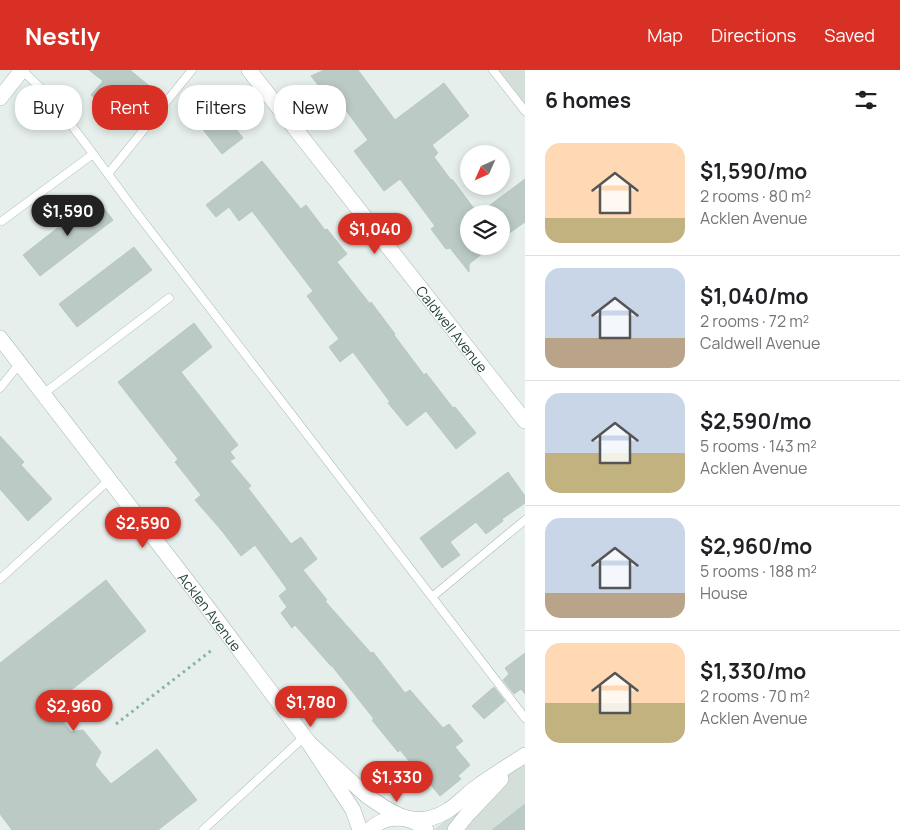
<!DOCTYPE html>
<html lang="en">
<head>
<meta charset="utf-8">
<style>
  body { margin:0; font-family:Manrope,sans-serif; background:#f2f2f2; color:#202124; height:100vh; display:flex; flex-direction:column; font-size:19px; white-space:nowrap }
  * { box-sizing:border-box; margin:0 }
  p { font-size:16px; color:#757577 }
  .icon { flex:none; width:28px; height:28px; fill:none; stroke:currentColor; stroke-width:2; stroke-linecap:round; stroke-linejoin:round }
  .map { position:relative; flex:1; overflow:hidden }
  .sheet { display:flex; flex-direction:column; background:#fff; width:375px }
  .sheet>* { flex:none }
  .banner { position:absolute; left:15px; top:15px; width:435px; height:45px; display:flex; gap:10px }
  .needle { width:32px; rotate:225deg }
  .fabs { position:absolute; left:460px; top:75px; display:grid; gap:10px }
  .fabs a { display:grid; place-items:center; width:50px; height:50px; border-radius:50%; background:#fff; box-shadow:0 2px 8px #0003; font-size:25px }
  .price { position:absolute; translate:-50% -42px; padding:0 11px; border-radius:18px; background:#d93025; color:#fff; font-size:16px; line-height:32px; filter:drop-shadow(0 1px 2px #0008) }
  .price::after { content:''; position:absolute; left:50%; top:30px; width:15px; height:11px; margin-left:-8px; background:inherit; clip-path:polygon(0 0,100% 0,50% 100%) }
  .price.selected { background:#222; color:#fff }
  ul { padding:0; list-style:none }
  li { display:flex; align-items:center; gap:15px; height:125px; padding:0 20px }
  li+li { border-top:1px solid #e0e0e0 }
  li span { display:grid; place-items:center; flex:none; width:140px; height:100px; border-radius:15px; color:#555 }
  li>.icon { margin-inline-start:auto }
  span .icon { width:60px; height:60px; fill:#fffc; stroke-width:1 }
  li b { font-size:21px }
  h2 { display:flex; justify-content:space-between; align-items:center; height:60px; padding:0 20px; font-size:21px }
  .chip { padding:0 18px; border-radius:20px; background:#fff; box-shadow:0 2px 8px #0003; font-size:18px; line-height:45px }
  .chip.selected { background:#d93025; color:#fff }
  header { display:flex; align-items:center; gap:30px; box-sizing:border-box; height:70px; padding:0 25px; background:#d93025; color:#fff }
  header strong { font-size:24px }
  nav { display:flex; gap:28px; margin-inline-start:auto; font-size:18px }
  main { display:flex; flex:1; min-height:0 }
  .map>svg:first-child { display:block }
  .built { fill:#d4dfda }
  .building { fill:#bbcac4; stroke:#b8c9c2 }
  .lines { fill:none; stroke-linecap:round; stroke-linejoin:round }
  .lane-casing { stroke:#a8b8b2; stroke-width:9 }
  .street-casing { stroke:#a8b8b2; stroke-width:16 }
  .secondary-casing { stroke:#a4bbb3; stroke-width:16 }
  .path { stroke:#86b3a5; stroke-width:3; stroke-dasharray:2.5 4; stroke-linecap:butt }
  .lane { stroke:#fff; stroke-width:8 }
  .street { stroke:#fff; stroke-width:15 }
  .secondary { stroke:#fff; stroke-width:15 }
  .labels { text-anchor:middle; dominant-baseline:central; stroke-width:5; stroke-linejoin:round; paint-order:stroke }
  .street-label { font-size:14px; fill:#24423a; stroke:#f7fbf9 }
</style>
</head>
<body>
<header>
<strong>Nestly</strong>
<nav><a>Map</a><a>Directions</a><a>Saved</a></nav>
</header>
<main>
<div class="map">
<svg width="525" height="760" viewBox="0 0 525 760">
  <rect width="100%" height="100%" fill="#e6efeb"/>
  <path class="built" d="M492,0H525V41Z
    M525,685V760H433L465,736Z"/>
  <path class="building" d="M89,0H130L159,24L143,43L135,37L123,51L91,25L103,11Z
    M324,0H358L395,50L444,13L469,46L432,75L438,83L434,87L451,110L452,109L478,144H469V176H492L469,194V202L450,178L446,179L431,159L435,156L400,109L384,121L354,81L368,70L333,23L327,26L311,6Z
    M222,41L243,68L222,84L201,57Z
    M262,91L301,139L306,135L325,160L327,159L347,184L337,192L370,234L371,232L395,264L394,265L424,305L426,303L453,338L455,337L476,363L456,379L426,341L407,356L388,333L390,332L353,282L340,292L329,277L339,269L307,226L313,221L252,141L239,151L229,137L216,147L206,135Z
    M525,109V152L501,169V144H478Z
    M96,128L113,150L40,206L23,185Z
    M134,177L152,200L77,257L59,234Z
    M194,253L212,277L181,302L238,375L230,382L235,388L230,391L251,416L248,418L291,474L301,467L317,489L303,500L327,530L325,531L371,583L373,582L405,623L410,620L443,658L449,654L463,671L455,677L470,695L458,706L461,709L440,726L425,708L424,709L400,680L398,682L372,650L374,649L332,596H331L295,555L292,558L281,543L287,537L279,526L287,519L255,475L241,486L222,461L195,430L201,425L175,392L178,389L118,312Z
    M0,366L24,392L21,395L52,429L28,451L0,419Z
    M508,402L525,426V433L502,449L503,451L486,464L476,452L450,472L460,485L442,498L420,468Z
    M106,510L146,561L51,636L71,662L83,660L101,682L95,695L111,714L157,679L197,730L158,760H12L0,744V593Z
    M525,583V624L521,619L514,624L503,610L509,604L505,598Z
    M494,617L505,631L484,649L472,636Z
    M525,734V760H492Z"/>
  <g class="lines">
    <defs>
      <path id="lane" d="M22,0L50,27L85,73L136,142L525,648
        M493,0L525,41
        M108,104L192,0
        M2,151L93,84
        M0,318L20,293
        M43,324L169,228
        M0,509L109,410
        M432,527L525,450
        M203,760L304,667"/>
      <g id="street">
        <path id="s1" d="M249,0L525,351"/>
        <path id="s2" d="M0,268L208,538L309,673"/>
        <path d="M360,760L353,740L309,673L367,726C393,744 416,760 447,741C457,735 465,726 474,719C490,707 508,696 525,685"/>
        <path d="M369,760C385,745 409,744 426,760"/>
        <path d="M455,760L466,746L501,709"/>
      </g>
      <path id="secondary" d="M0,28L22,0"/>
    </defs>
    <use href="#lane" class="lane-casing"/>
    <use href="#street" class="street-casing"/>
    <use href="#secondary" class="secondary-casing"/>
    <path class="path" d="M116,654L212,580"/>
    <use href="#lane" class="lane"/>
    <use href="#street" class="street"/>
    <use href="#secondary" class="secondary"/>
  </g>
  <g class="labels">
    <g class="street-label">
      <text stroke="none"><textPath href="#s1" startOffset="329">Caldwell Avenue</textPath></text>
      <text stroke="none"><textPath href="#s2" startOffset="345">Acklen Avenue</textPath></text>
    </g>
  </g>
</svg>
<div class="fabs">
<a><svg class="needle" viewBox="-14 -14 28 28"><path d="M0-13l5 13h-10z" fill="#e53935"/><path d="M0 13l5-13h-10z" fill="#757577"/></svg></a>
<a><svg class="icon" aria-label="layers" viewBox="0 0 24 24"><path d="M12 4l9 5-9 5-9-5zM3 14l9 5 9-5"/></svg></a>
</div>
<b class="price selected" style="left:68px;top:167px">$1,590</b>
<b class="price" style="left:375px;top:185px">$1,040</b>
<b class="price" style="left:143px;top:479px">$2,590</b>
<b class="price" style="left:311px;top:658px">$1,780</b>
<b class="price" style="left:74px;top:662px">$2,960</b>
<b class="price" style="left:397px;top:733px">$1,330</b>
<div class="banner">
<a class="chip">Buy</a>
<a class="chip selected">Rent</a>
<a class="chip">Filters</a>
<a class="chip">New</a>
</div>
</div>
<section class="sheet">
<h2>6 homes<svg class="icon" aria-label="filters" viewBox="0 0 24 24"><path d="M4 7h16M4 17h16"/><circle cx="9" cy="7" r="2"/><circle cx="15" cy="17" r="2"/></svg></h2>
<ul>
<li><span style="background:linear-gradient(#ffd9b3 75%,#c2b280 0)"><svg class="icon" aria-label="home" viewBox="0 0 24 24"><path d="M3 11l9-7 9 7M6 9v11h12V9"/></svg></span><div><b>$1,590/mo</b><p>2 rooms · 80 m²</p><p>Acklen Avenue</p></div></li>
<li><span style="background:linear-gradient(#c9d6e8 70%,#b9a48a 0)"><svg class="icon" aria-label="home" viewBox="0 0 24 24"><path d="M3 11l9-7 9 7M6 9v11h12V9"/></svg></span><div><b>$1,040/mo</b><p>2 rooms · 72 m²</p><p>Caldwell Avenue</p></div></li>
<li><span style="background:linear-gradient(#c9d6e8 60%,#c2b280 0)"><svg class="icon" aria-label="home" viewBox="0 0 24 24"><path d="M3 11l9-7 9 7M6 9v11h12V9"/></svg></span><div><b>$2,590/mo</b><p>5 rooms · 143 m²</p><p>Acklen Avenue</p></div></li>
<li><span style="background:linear-gradient(#c9d6e8 75%,#b9a48a 0)"><svg class="icon" aria-label="home" viewBox="0 0 24 24"><path d="M3 11l9-7 9 7M6 9v11h12V9"/></svg></span><div><b>$2,960/mo</b><p>5 rooms · 188 m²</p><p>House</p></div></li>
<li><span style="background:linear-gradient(#ffd9b3 60%,#c2b280 0)"><svg class="icon" aria-label="home" viewBox="0 0 24 24"><path d="M3 11l9-7 9 7M6 9v11h12V9"/></svg></span><div><b>$1,330/mo</b><p>2 rooms · 70 m²</p><p>Acklen Avenue</p></div></li>
</ul>
</section>
</main>
</body>
</html>
